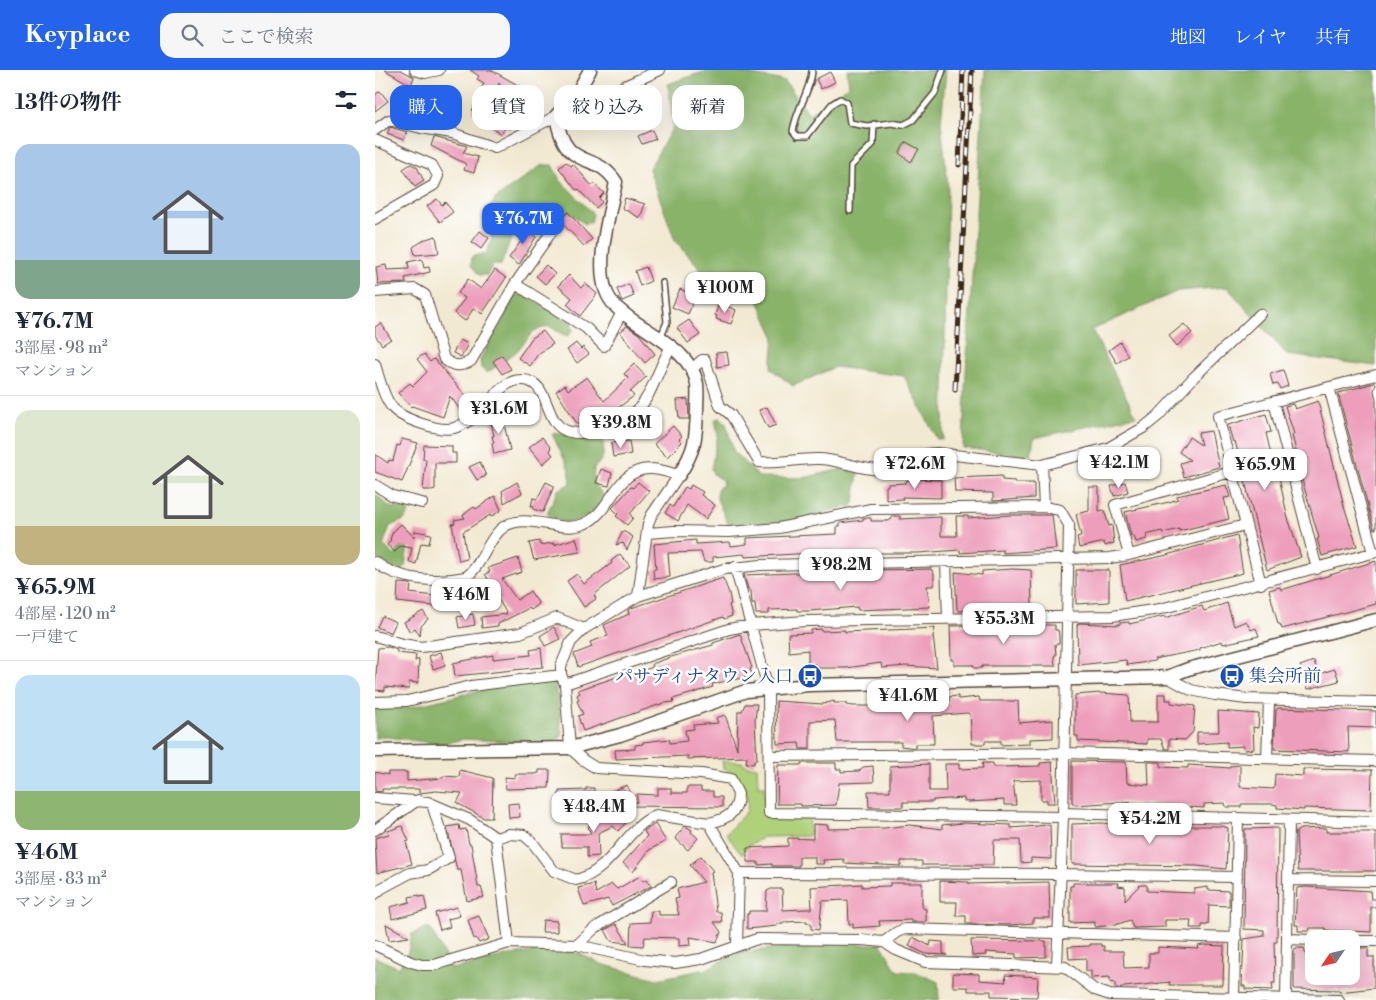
<!DOCTYPE html>
<html lang="ja">
<head>
<meta charset="utf-8">
<style>
  body { margin:0; font-family:"Libre Bodoni","Noto Serif JP",serif; background:#f6f6f7; color:#1f2937; height:100vh; display:flex; flex-direction:column; font-size:19px; white-space:nowrap }
  * { box-sizing:border-box; margin:0 }
  p { font-size:16px; color:#747a83 }
  .icon { flex:none; width:28px; height:28px; fill:none; stroke:currentColor; stroke-width:2; stroke-linecap:round; stroke-linejoin:round }
  .map { position:relative; flex:1; overflow:hidden }
  .drawer { display:flex; flex-direction:column; background:#fff; width:375px }
  .drawer>* { flex:none }
  .top-card { position:absolute; left:15px; top:15px; width:475px; height:45px; display:flex; gap:10px }
  .needle { width:32px; rotate:235deg }
  .buttons { position:absolute; left:930px; top:860px; display:grid; gap:10px }
  .buttons a { display:grid; place-items:center; width:55px; height:55px; border-radius:10px; background:#fff; box-shadow:0 5px 20px #0002; font-size:25px }
  .price { position:absolute; translate:-50% -42px; padding:0 11px; border-radius:10px; background:#fff; color:#222; font-size:16px; line-height:32px; filter:drop-shadow(0 1px 2px #0008) }
  .price::after { content:''; position:absolute; left:50%; top:30px; width:15px; height:11px; margin-left:-8px; background:inherit; clip-path:polygon(0 0,100% 0,50% 100%) }
  .price.selected { background:#2563eb; color:#fff }
  ul { padding:0; list-style:none }
  li { display:grid; align-content:center; gap:10px; height:265px; padding:0 15px }
  li+li { border-top:1px solid #e0e1e3 }
  li span { display:grid; place-items:center; height:155px; border-radius:15px; color:#555 }
  li>.icon { margin-inline-start:auto }
  span .icon { width:90px; height:90px; fill:#fffc; stroke-width:1 }
  li b { font-size:21px }
  h2 { display:flex; justify-content:space-between; align-items:center; height:60px; padding:0 15px; font-size:21px }
  .pill { padding:0 18px; border-radius:15px; background:#fff; box-shadow:0 5px 20px #0002; font-size:18px; line-height:45px }
  .pill.selected { background:#2563eb; color:#fff }
  header { display:flex; align-items:center; gap:30px; box-sizing:border-box; height:70px; padding:0 25px; background:#2563eb; color:#fff }
  header strong { font-size:24px }
  nav { display:flex; gap:28px; margin-inline-start:auto; font-size:18px }
  .search { width:350px; height:45px; background:#f6f6f7; display:flex; align-items:center; gap:12px; box-sizing:border-box; padding:0 18px; border-radius:15px; color:#747a83; font-size:19px }
  main { display:flex; flex:1; min-height:0 }
  .map>svg:first-child { display:block }
  .green { fill:#aed17a; stroke:#747e4c }
  .forest { fill:#8ab36a; stroke:#626e44 }
  .building { fill:#ed9eba }
  .lines { fill:none; stroke-linecap:round; stroke-linejoin:round }
  .service-casing { stroke:#564739; stroke-width:8 }
  .minor-casing { stroke:#564739; stroke-width:12 }
  .tertiary-casing { stroke:#564739; stroke-width:15 }
  .service { stroke:#fff; stroke-width:5 }
  .minor { stroke:#fff; stroke-width:10 }
  .tertiary { stroke:#fff; stroke-width:12 }
  .rail-casing { stroke:#3b2a1e; stroke-width:5 }
  .rail { stroke:#fff; stroke-width:3; stroke-dasharray:9; stroke-linecap:butt }
  .labels { text-anchor:middle; dominant-baseline:central; stroke-width:5; stroke-linejoin:round; paint-order:stroke }
  .transit-label { font-size:18px; fill:#164399; stroke:#fff; text-anchor:end }
</style>
</head>
<body>
<header>
<strong>Keyplace</strong>
<div class="search"><svg class="icon" aria-label="search" viewBox="0 0 24 24"><circle cx="10" cy="10" r="6"/><path d="M15 15l6 6"/></svg>ここで検索</div>
<nav><a>地図</a><a>レイヤ</a><a>共有</a></nav>
</header>
<main>
<section class="drawer">
<h2>13件の物件<svg class="icon" aria-label="filters" viewBox="0 0 24 24"><path d="M4 7h16M4 17h16"/><circle cx="9" cy="7" r="2"/><circle cx="15" cy="17" r="2"/></svg></h2>
<ul>
<li><span style="background:linear-gradient(#a9c7e8 75%,#7fa58c 0)"><svg class="icon" aria-label="home" viewBox="0 0 24 24"><path d="M3 11l9-7 9 7M6 9v11h12V9"/></svg></span><div><b>¥76.7M</b><p>3部屋 · 98 m²</p><p>マンション</p></div></li>
<li><span style="background:linear-gradient(#dfe7d0 75%,#c2b280 0)"><svg class="icon" aria-label="home" viewBox="0 0 24 24"><path d="M3 11l9-7 9 7M6 9v11h12V9"/></svg></span><div><b>¥65.9M</b><p>4部屋 · 120 m²</p><p>一戸建て</p></div></li>
<li><span style="background:linear-gradient(#bfe0f5 75%,#8fb573 0)"><svg class="icon" aria-label="home" viewBox="0 0 24 24"><path d="M3 11l9-7 9 7M6 9v11h12V9"/></svg></span><div><b>¥46M</b><p>3部屋 · 83 m²</p><p>マンション</p></div></li>
</ul>
</section>
<div class="map">
<svg width="1001" height="930" viewBox="0 0 1001 930">
  <rect width="100%" height="100%" fill="#fff"/>
  <filter id="ink" filterUnits="userSpaceOnUse"><feTurbulence type="fractalNoise" baseFrequency=".02" numOctaves="2"/><feDisplacementMap in="SourceGraphic" scale="10" xChannelSelector="R" yChannelSelector="G"/><feConvolveMatrix kernelMatrix="1 2 1 2 8 2 1 2 1" color-interpolation-filters="sRGB"/></filter>
  <filter id="wash" filterUnits="userSpaceOnUse"><feTurbulence type="fractalNoise" baseFrequency=".0096" numOctaves="4" result="noise"/><feDisplacementMap in="SourceGraphic" scale="20" xChannelSelector="R" yChannelSelector="G"/><feGaussianBlur stdDeviation="1.12" result="paint"/><feColorMatrix in="noise" values="0 0 0 0 0 0 0 0 0 0 0 0 0 0 0 0 0 1.4 0 .05"/><feComposite in="paint" operator="in"/></filter>
  <g filter="url(#wash)">
    <rect width="100%" height="100%" fill="#f2e9d2"/>
    <path class="green" d="M347,691L368,692L369,695L382,697L383,716H389L391,746L435,745L434,766L388,767L371,778L367,785L351,764L372,741C375,720 368,707 348,698Z"/>
    <path class="forest" d="M334,0H350L410,11L434,44L474,16L472,0H571L566,52L573,117L568,370L562,369L529,306L460,297L418,316L396,299L399,266L381,226L339,214L300,170L274,99L298,57L293,14Z
      M610,0H1001V296L912,285L852,217L803,221L717,260L761,346L659,368L656,386L588,378L590,319Z
      M167,95H177L186,111L218,144L216,152L210,154L189,139L174,150L166,149L157,154L148,151C137,163 132,179 126,195H118L112,205H104L96,195L97,186L111,184L117,168L108,150L120,129Z
      M145,223L196,252L198,261L193,266L185,263L174,256L159,261L142,281L112,303L106,298L105,289L128,250L138,226Z
      M345,347L351,354L359,382L384,407L428,408L467,399L483,403L479,433L476,437C461,437 448,444 435,448C410,456 380,460 354,456L342,429V419L348,415L347,410L339,405L336,399L343,364L340,350Z
      M179,362L205,368L219,364L227,368C230,382 230,388 219,398L218,412L229,426C220,448 191,462 172,443L183,420L196,413L194,399L177,364Z
      M0,424L15,437L32,439L34,443L29,450L15,456L8,475L20,486L27,474L33,475L30,496L25,502L0,487Z
      M176,609C185,621 184,650 187,666L176,674L89,669L65,674L13,667L0,668V639L36,637L102,621Z
      M51,858L56,860L77,899L135,885L181,879L205,884L226,894L282,909L332,899L358,884L421,875L506,874L522,901L541,902L563,912L564,930H0V887L24,898L33,882L37,864Z"/>
    <g id="blocks">
      <path class="building" d="M10,0H26L39,7L36,15Z
        M95,0H116L150,19L154,20L156,18L165,24L162,27L164,28L158,37L155,34L146,43L124,13L116,33L143,48L135,59L131,57L126,64L117,58L121,51L97,41L109,13L102,9L104,6Z
        M455,2L460,12L446,19L441,9Z
        M5,21L13,31L0,41V25Z
        M28,23L31,35L19,38L16,26Z
        M15,57L32,62L29,70L12,64Z
        M277,60L281,69L267,74L263,66Z
        M59,67L92,76L88,83L103,87L99,103L89,100L91,94L56,76Z
        M531,72L544,79L536,92L524,83Z
        M191,92L196,96L198,94L217,116L219,114L229,123L224,128L227,132L221,138L203,119L201,120L184,98Z
        M36,94L42,97L49,111L40,117L28,99Z
        M250,128L270,134L265,148L247,138Z
        M62,129L67,135L70,132L78,142L65,152L52,136Z
        M193,142L217,169L209,176L185,151Z
        M149,157L161,167L144,195L134,188L146,171L140,165Z
        M105,161L114,168L106,179L97,172Z
        M61,166L64,183L40,185L38,177L51,169Z
        M47,189L49,198L54,197L55,202L30,208L31,213L3,214L1,197L11,195L12,200L34,199L33,192Z
        M171,195L180,204L170,214L161,206Z
        M271,197L276,211L265,216L260,201Z
        M120,200L131,208L107,244L99,238L90,251L79,243L90,228L83,223L93,209L106,219Z
        M194,205L206,218L210,213L222,224L205,246L192,234L197,228L183,216Z
        M254,214L259,226L247,231L242,219Z
        M305,219L316,224L313,230L318,233L313,244L297,237Z
        M344,233L361,240L356,254L341,249L342,246L340,245Z
        M314,250L325,265L313,273L302,258Z
        M6,253L16,269L7,275L0,265V257Z
        M809,254L817,263L802,276L794,266Z
        M252,256L264,264L280,284L270,293L245,262Z
        M168,261L178,274L163,284L155,296L143,288L157,268Z
        M85,270L93,274L86,287L78,283Z
        M745,272L753,286L742,293L734,280Z
        M201,273L206,279L208,277L214,284L202,293L192,280Z
        M352,282L354,295L342,297L341,283Z
        M49,284L55,292L59,289L97,333L86,341L75,326L68,347L37,336L36,337L23,323L35,313L38,316L52,302L42,289Z
        M127,285L136,299L127,304L118,291Z
        M259,294L271,307L255,322L259,326L228,349L223,342L203,355L181,321L190,315L193,320L212,307L229,331L253,308L249,304Z
        M908,300L913,316L905,319L903,314L898,315L895,304Z
        M999,313H1001L999,321L1001,329V459H999L963,323Z
        M313,329L314,349H304L302,330Z
        M943,331L969,436L982,476L947,486L942,469L944,468L920,386L922,385L917,365L919,364L910,336L918,334L920,339Z
        M392,337L401,355L393,358L384,340Z
        M891,344L896,362L891,363L897,389L900,388L912,445L926,487L892,500L860,371L858,372L853,355Z
        M127,345L135,380L119,384L117,373H119L117,366H119L115,348Z
        M298,356L307,366L304,369L307,372L292,387L279,374Z
        M836,361L844,397L809,407L805,393L815,390L804,382L814,367L826,375L823,363Z
        M167,367L176,378L174,380L178,385L168,394L154,377Z
        M27,369L43,373L27,412L0,402V384L13,393L14,390L18,391L22,375L25,376Z
        M254,371L256,384L238,387L236,373Z
        M49,375L77,376V383H81V393H60V419L57,420H48L51,389H48Z
        M105,392L111,406L102,410L94,397Z
        M226,399L237,403L234,416L221,413Z
        M627,406V410L640,411V413H659V428L618,431V423L580,422L579,408Z
        M538,409L566,410V428L527,427L528,429L511,430V416H513V414L531,413V411Z
        M142,412L147,423L129,433L127,421Z
        M171,412L179,416L168,442L158,439L159,437L156,436L158,428L162,429Z
        M263,412L274,421L255,444L258,448L252,455L241,446L243,444L237,438L256,417L258,418Z
        M750,412L753,422L739,426L736,416Z
        M316,415L328,422L326,425L340,435L331,449L312,435L303,451L290,443L295,435L298,437L310,417L314,419Z
        M851,415L855,427L849,428L854,449L804,461V459L788,463L787,461L771,465L772,469L761,472L759,466H756L750,442L794,432L803,429L802,426Z
        M714,417H724V441L729,440L734,456L737,455L739,473L730,476L729,472L704,478L702,467L706,466L701,444L714,441Z
        M120,426L126,440L116,447L115,445L88,462L92,489L84,491L77,454L80,453L79,450L90,448L88,445L99,437L101,439Z
        M635,445H677L681,479L628,483V480L585,483V480L543,483H437L370,487L369,484L338,487V492H329L326,482L293,483L295,507L279,509L278,499H281L279,474L321,470V474L355,472L356,476L372,474V468L462,464V456H465V453L488,450V448H496V451H513L517,449V446H525V449L566,447V466H582L581,446H593V448Z
        M26,454L39,467L40,461L56,464L54,474L46,473L41,494L34,492L37,478L25,476L20,482L12,475L16,470L15,469L18,462Z
        M248,461L258,467L252,480L248,473L241,475Z
        M862,465L868,503L750,531L745,495L788,486Z
        M201,468L205,482L159,490L154,473L164,471L165,475L179,473V475Z
        M245,484L255,496L219,525L221,529L209,537L192,511L202,504L209,514L237,493L236,491Z
        M143,488L147,502L127,509L142,530L155,521L164,534L156,540L154,538L123,554V556L107,558L106,547L132,544L118,520L96,530L91,521L113,509L110,504L115,502L113,498Z
        M1001,491V534L907,559L905,554H903L894,520L905,517L906,520Z
        M556,499L559,504V516H552L555,537L483,540L482,537L434,541H422V539L394,540V544H381L380,533H377L376,521L373,519L369,505L469,501V508L486,507V503L503,502V500Z
        M637,499L656,500L657,536L584,541L582,539L580,502L607,505V501Z
        M701,500H734V532L701,534Z
        M348,508L354,523L356,534L354,535L357,546L349,549L348,547L203,597L199,584L217,577L215,572L233,566L229,555L254,544L253,540L256,538Z
        M23,513L36,514L35,523L60,526V523H73L72,532L67,537L22,532Z
        M852,533L859,556L871,551L876,560L881,558L884,566L848,574L847,571L825,578V580L779,589L780,591L752,595L751,590L703,595L702,555L704,553L744,555V553L754,552V554L790,546V548L827,536L829,541Z
        M48,541L53,549L46,556L45,566L40,558L35,562L29,552Z
        M98,544L100,555L84,558L82,547Z
        M7,546L21,552L16,563L2,557Z
        M634,555H680V560H683L684,566V574H680L681,585L679,586L680,596H607V598H599L598,595H579V590H576L575,556Z
        M179,557L185,569L170,576L165,566Z
        M560,558L558,566L562,598L531,596L507,598L506,593L471,598H440V594L433,595V580L414,582L413,564L436,563V560L446,559L447,561L470,560V562Z
        M365,564L377,598L375,599L378,606L337,614L338,617L298,629L299,632L289,633L208,661L203,646L208,644L202,631L204,630L202,625L205,623L203,620L263,600L264,602L278,597L277,594L296,587L338,575V573Z
        M14,577L22,580V583L41,585L40,591L44,589L43,613L34,612V619L10,617V621L0,620L3,578Z
        M166,578L168,597L80,606L78,593L118,585V589L156,585L155,580Z
        M66,582L70,595L58,599L54,586Z
        M939,591L943,604L960,599L964,611L933,619L925,596Z
        M726,623L754,625L755,652H783V624H791V630H796V633L820,636L818,662L810,670L794,669V679H790L786,669H772V674L703,671V666H700V625Z
        M583,626V629L604,627L605,631H643L644,653L678,650V668L655,669V674L626,675V671H610V674H597L595,644L592,643L558,646L559,674H540V678L526,676V672H462L460,650L435,651V679H425L424,673L402,674L401,631L448,634L459,631V633H471V635L479,636H504V632L574,634V627Z
        M370,634H382L380,650L382,690H379V694L371,693L372,687L313,689V686L241,689L240,680L260,679V675L268,674V672L294,669L295,673L312,671L310,660L319,659L318,655L343,653L341,648L350,645L362,679L363,641H367Z
        M903,638L1001,641V658L973,657L974,682L899,679L901,640Z
        M843,641L884,644L883,658L878,657L879,679L870,680L869,676L852,677V672L822,674V662H844Z
        M697,691L751,692L752,713L774,715L773,692H786V697L813,698V695L855,698V696L865,695V717L899,719L900,704L928,706V699L997,700L996,740L929,738V740L902,738V735L897,734H866V737H851L850,733L829,734V738L746,732L700,735L697,732Z
        M677,692L680,733H672V730H666V710L638,711L641,735H629V730L594,732L589,731V728L558,730V732H528V737H494L493,721H515V696L554,694V721H571L570,694H584V699L608,698L607,693H618V697H628L665,696V693Z
        M426,693H461V699H466V702L484,701L488,697L498,696L499,712L464,713L461,735L426,736V734H402L403,695H426Z
        M85,700L118,708L117,748H109L82,733L87,723L61,721L44,723V719H7V722L0,721V702L13,705V702H32V711L68,708V706L84,707Z
        M164,700H175L174,718L131,719L130,707L140,708V704H160L164,703Z
        M252,715L258,728L237,736H202L210,733H184V721L211,720V718H219V729Z
        M312,717H326V721H338V727H347V737L253,736L262,732V724L283,725V718H296V723H312Z
        M144,733L145,747L134,748L133,734Z
        M243,740L253,750L243,761L238,756L223,763L224,786L212,787V777H187L186,764H216L213,757L215,756L214,753Z
        M589,753L636,755V758L675,755L676,789L656,788V792L646,793L645,770H619L618,795H547V791H526V796L469,793V789L448,790L449,794H440V787H424V796H397V794L383,795V792H372V778L413,776V768L438,769V754L453,755V759L509,758L535,755L567,759V755Z
        M728,753L749,756H847L853,758L851,799L822,796L697,794V754Z
        M280,754L291,771L274,780L258,802L248,793L272,766L269,761Z
        M84,755L85,760L91,759L94,774H96L103,817H106L109,827L92,831L86,800H82L72,757Z
        M27,756L34,771L31,772L37,794L2,803L0,768L14,764L13,761Z
        M310,756L317,760L316,762L323,768L313,780L300,768Z
        M903,758L902,872H899L900,913H897L898,920L870,919V916H867L869,869L889,866V860L869,859L870,759Z
        M951,758V762H1001V801H923L921,762L925,759Z
        M326,786L338,801L336,802L341,842H346L347,852H339L346,862L342,872L315,867L316,875L304,876V868L270,867L268,876L255,875L256,853L275,852L276,841H284V845H304L300,829L304,828L302,819L329,812L315,795Z
        M265,806L268,811L272,809L276,816L237,836L233,829L209,836L203,818L219,814L221,823L237,814L242,819Z
        M565,811L594,812V814L674,812L675,848H658V853L636,855L591,854V846H581L582,832H565Z
        M515,813H547V836L549,839H551V852H536V850L504,851L505,856L478,858V854H474L473,830L447,831L444,860L436,859V853H432V851L408,852V854H402V856L372,859V844H374V841H391L392,821L396,819H407L408,840L432,839H437L436,817L487,814V817L515,816Z
        M698,813H744L743,816L750,817V830L765,815H772V821L819,823V819L833,817V820L854,821V836L834,835L833,855H827V858H815L816,850H790V857L758,858L755,850L740,855L720,857V852L695,853V816H698Z
        M931,817L995,821L996,829H1001V837H996V862L951,860L950,858H935L934,861H923V855H920L922,818Z
        M44,825L45,827L49,826L52,840L17,849L15,837L35,832L34,827Z
        M82,837L85,846L73,849L75,857L65,860L60,843Z
        M104,846L114,869L104,873L101,868L99,869L93,850Z
        M168,850L182,851V862H167Z
        M11,854L34,867L14,870Z
        M241,854L253,873L236,871L230,860Z
        M538,867L555,876L556,871L568,872V883L572,885L551,884L534,876Z
        M596,870L671,871V887L641,888V884L610,882L611,885L597,886Z
        M715,874H726V876H729V881H748L749,898L774,897V883H783V877L824,879L823,876L828,875L849,876L848,915H794L795,912L740,918V913L735,912V907L716,908V901H711V888L694,889L693,877L715,876Z
        M921,878H929L931,886H939V906H982V881H985V878H993V887H999V918L964,922V920L919,919V880Z
        M578,903L604,904V910L631,912L630,905L663,907L662,927L616,926V921H593V917H578Z"/>
    </g>
  </g>
  <g filter="url(#ink)">
    <use href="#blocks" fill-opacity="0" stroke="#564739" stroke-width="1"/>
    <g class="lines">
      <defs>
        <path id="service" d="M437,0C437,17 421,40 418,61L422,66H432L457,34L465,29L472,33L475,53L492,56L517,53L528,55L538,50L560,23L568,0
          M475,141L476,96L498,74L499,54
          M285,269L292,252L288,213"/>
        <path id="minor" d="M40,0L50,3L64,0
          M234,23L285,0
          M0,60L14,50L46,58L77,63L120,78L181,46
          M0,70L57,95L63,106L59,115L0,149
          M140,214L211,258L229,276L247,242
          M0,222L40,219L50,225L69,289C79,297 85,297 96,291L140,214L177,161
          M0,294C4,308 8,325 16,336C25,349 65,362 79,358C85,356 94,351 99,347C114,337 125,310 146,310C170,309 170,339 181,353C189,364 204,364 216,362C276,349 271,323 296,276
          M316,300L327,290H330L345,336L356,345L384,392C404,394 424,388 445,389C467,390 487,401 509,400C532,399 538,383 562,383L667,395L733,378L768,358L783,346L819,307L885,244
          M954,317L998,483
          M899,332L942,499
          M667,395L669,437
          M0,415L18,426L47,433
          M273,463L299,461L354,462L404,458L496,439L669,437L685,440L694,455L688,747L682,896
          M754,485L740,435L856,402
          M0,492C24,511 61,513 91,507C108,495 112,468 130,456C154,442 184,464 209,454C237,442 240,400 274,399C283,398 294,403 304,405L276,446L273,454L263,526
          M571,492L573,548
          M360,497L393,618L394,743L688,747
          M886,514L843,346L1001,305
          M0,566L27,574L46,577L145,563L182,548L209,559
          M792,607L816,620L840,625L872,629L1001,632
          M190,614L354,559L376,555L431,551L737,546L785,539L1001,482
          M0,632L32,631L96,616L186,605
          M394,686L689,683L1001,691
          M892,688L894,630
          M0,728L53,732L95,750L121,768L134,873
          M688,743L1001,752
          M334,753C352,749 363,743 363,724L356,709L326,704L221,698L208,690L195,678L190,614L186,605V596L196,572L209,559L263,526L349,499L386,495L735,488L754,485L870,455
          M0,760L43,730
          M121,768L134,764L149,765L158,773L179,801L201,810C238,801 248,760 281,745L334,753L364,803L362,875
          M364,803L684,804L862,807
          M914,810L1001,811
          M0,824L7,818L35,803L53,800L74,788L57,734
          M912,869L939,870
          M976,871H1001
          M509,872L522,862L530,859L861,868
          M0,875L36,892L47,895H59L134,873L202,875L270,890L300,893L326,889L382,869L486,870L509,872L521,880L550,892L690,897L720,920L735,925L964,930
          M202,875L220,858L296,812
          M859,927L863,749
          M911,929L914,751"/>
        <path id="tertiary" d="M215,0L201,25L181,46C191,104 218,78 241,112C235,142 220,192 231,221C235,233 245,241 256,249C278,265 317,283 322,314C323,322 322,332 322,340C321,370 320,380 304,405
          M0,681L195,678L245,665L371,621L434,615L792,607L813,599L1001,550"/>
      </defs>
      <use href="#service" class="service-casing"/>
      <use href="#minor" class="minor-casing"/>
      <use href="#tertiary" class="tertiary-casing"/>
      <use href="#service" class="service"/>
      <use href="#minor" class="minor"/>
      <use href="#tertiary" class="tertiary"/>
      <defs>
        <path id="rail" d="M584,95L588,0
          M580,320L597,0"/>
      </defs>
      <use href="#rail" class="rail-casing"/>
      <use href="#rail" class="rail"/>
    </g>
  </g>
  <defs>
    <symbol id="bus-disc" viewBox="-11 -11 22 22"><circle r="9.5" fill="#1a4fb4" stroke="#fff"/><path d="M-5-6H5V4H4V6H2V4H-2V6H-4V4H-5ZM-3.5-4V0h7V-4ZM-3.5 1.2v1.5H-2V1.2ZM2 1.2v1.5H3.5V1.2Z" fill="#fff"/></symbol>
  </defs>
  <g fill-rule="evenodd">
    <use href="#bus-disc" x="421" y="592" width="28" height="28"/>
    <use href="#bus-disc" x="843" y="592" width="28" height="28"/>
  </g>
  <g class="labels">
    <g class="transit-label">
      <text x="418" y="606">パサディナタウン入口</text>
      <text x="874" y="606" text-anchor="start">集会所前</text>
    </g>
  </g>
</svg>
<div class="buttons">
<a><svg class="needle" viewBox="-14 -14 28 28"><path d="M0-13l5 13h-10z" fill="#e53935"/><path d="M0 13l5-13h-10z" fill="#747a83"/></svg></a>
</div>
<b class="price selected" style="left:148px;top:175px">¥76.7M</b>
<b class="price" style="left:350px;top:244px">¥100M</b>
<b class="price" style="left:124px;top:365px">¥31.6M</b>
<b class="price" style="left:246px;top:379px">¥39.8M</b>
<b class="price" style="left:744px;top:419px">¥42.1M</b>
<b class="price" style="left:540px;top:420px">¥72.6M</b>
<b class="price" style="left:890px;top:421px">¥65.9M</b>
<b class="price" style="left:466px;top:521px">¥98.2M</b>
<b class="price" style="left:91px;top:551px">¥46M</b>
<b class="price" style="left:629px;top:575px">¥55.3M</b>
<b class="price" style="left:533px;top:652px">¥41.6M</b>
<b class="price" style="left:219px;top:763px">¥48.4M</b>
<b class="price" style="left:775px;top:775px">¥54.2M</b>
<div class="top-card">
<a class="pill selected">購入</a>
<a class="pill">賃貸</a>
<a class="pill">絞り込み</a>
<a class="pill">新着</a>
</div>
</div>
</main>
</body>
</html>
